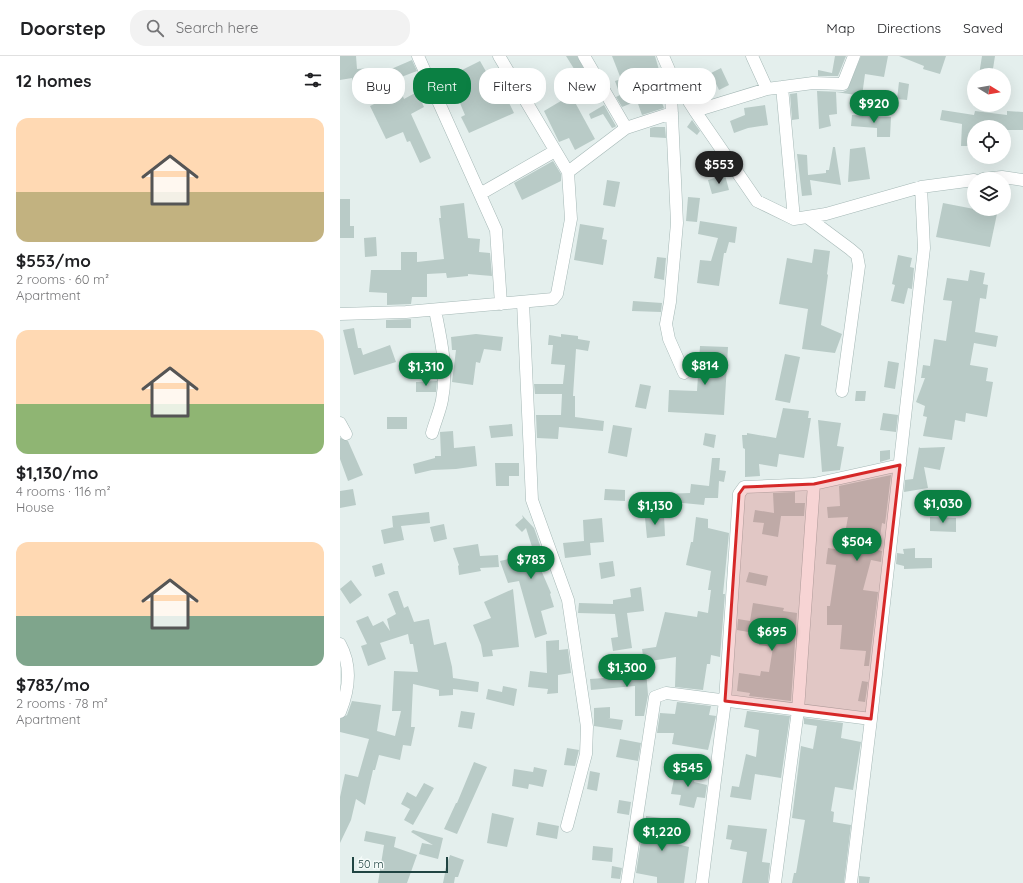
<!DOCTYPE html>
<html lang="en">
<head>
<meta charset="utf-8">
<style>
  body { margin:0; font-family:Quicksand,sans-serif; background:#f2f2f2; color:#202124; height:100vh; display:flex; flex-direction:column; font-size:15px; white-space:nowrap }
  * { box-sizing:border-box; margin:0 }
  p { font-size:13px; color:#757577 }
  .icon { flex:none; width:22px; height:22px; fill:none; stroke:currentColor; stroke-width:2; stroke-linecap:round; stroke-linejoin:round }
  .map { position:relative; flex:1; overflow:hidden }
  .sheet { display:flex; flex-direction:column; background:#fff; width:340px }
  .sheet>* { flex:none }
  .top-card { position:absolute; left:12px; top:12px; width:380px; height:36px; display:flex; gap:8px }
  .needle { width:26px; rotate:101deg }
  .fabs { position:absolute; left:627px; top:12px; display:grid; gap:8px }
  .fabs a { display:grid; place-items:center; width:44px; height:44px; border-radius:50%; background:#fff; box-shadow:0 4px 16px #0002; font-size:20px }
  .scale { position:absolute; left:12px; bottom:10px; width:96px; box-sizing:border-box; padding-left:4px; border:2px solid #204442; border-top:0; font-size:11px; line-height:14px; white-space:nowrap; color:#204442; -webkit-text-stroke:3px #f5fbf9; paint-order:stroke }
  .price { position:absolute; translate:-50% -34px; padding:0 9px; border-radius:14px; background:#0b8043; color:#fff; font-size:13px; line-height:26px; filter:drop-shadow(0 1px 2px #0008) }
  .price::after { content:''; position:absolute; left:50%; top:24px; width:12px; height:9px; margin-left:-6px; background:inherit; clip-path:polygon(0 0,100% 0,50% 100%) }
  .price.active { background:#222; color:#fff }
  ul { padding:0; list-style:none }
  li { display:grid; align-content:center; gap:8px; height:212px; padding:0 16px }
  li span { display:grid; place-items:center; height:124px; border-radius:12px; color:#555 }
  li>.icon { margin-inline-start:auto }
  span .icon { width:72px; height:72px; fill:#fffc; stroke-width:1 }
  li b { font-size:17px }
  h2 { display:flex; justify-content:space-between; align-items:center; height:48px; padding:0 16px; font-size:17px }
  .tag { padding:0 14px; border-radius:16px; background:#fff; box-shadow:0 4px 16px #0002; font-size:14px; line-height:36px }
  .tag.active { background:#0b8043; color:#fff }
  header { display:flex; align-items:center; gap:24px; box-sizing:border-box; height:56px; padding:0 20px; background:#fff; border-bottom:1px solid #e0e0e0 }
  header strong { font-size:19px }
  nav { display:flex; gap:22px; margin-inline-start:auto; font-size:14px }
  .search { width:280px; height:36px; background:#f2f2f2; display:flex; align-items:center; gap:10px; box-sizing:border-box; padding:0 14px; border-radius:16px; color:#757577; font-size:15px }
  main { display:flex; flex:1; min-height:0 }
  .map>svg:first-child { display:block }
  .building { fill:#b9cbc7 }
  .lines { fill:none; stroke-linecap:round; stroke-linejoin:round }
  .minor-casing { stroke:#a5b8b6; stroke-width:13 }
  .minor { stroke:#fff; stroke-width:12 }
  .marked { fill:#d62828; fill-opacity:0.2; stroke:#d62828; stroke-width:3; stroke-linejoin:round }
</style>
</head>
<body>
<header>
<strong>Doorstep</strong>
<div class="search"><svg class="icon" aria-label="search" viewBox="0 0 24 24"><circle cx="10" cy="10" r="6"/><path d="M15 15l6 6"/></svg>Search here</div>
<nav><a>Map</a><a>Directions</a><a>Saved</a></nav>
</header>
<main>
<section class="sheet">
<h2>12 homes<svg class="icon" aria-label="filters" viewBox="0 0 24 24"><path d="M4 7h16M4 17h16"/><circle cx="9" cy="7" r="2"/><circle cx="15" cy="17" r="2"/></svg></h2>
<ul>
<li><span style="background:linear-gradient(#ffd9b3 60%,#c2b280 0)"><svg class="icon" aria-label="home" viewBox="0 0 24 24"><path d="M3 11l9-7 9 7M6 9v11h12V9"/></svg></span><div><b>$553/mo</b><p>2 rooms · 60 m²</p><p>Apartment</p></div></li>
<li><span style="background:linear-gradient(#ffd9b3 60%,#8fb573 0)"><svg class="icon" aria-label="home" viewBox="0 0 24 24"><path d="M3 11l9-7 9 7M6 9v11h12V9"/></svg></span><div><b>$1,130/mo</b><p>4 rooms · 116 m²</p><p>House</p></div></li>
<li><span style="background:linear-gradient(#ffd9b3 60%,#7fa58c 0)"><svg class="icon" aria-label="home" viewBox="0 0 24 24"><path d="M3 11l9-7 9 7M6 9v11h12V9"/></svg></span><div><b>$783/mo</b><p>2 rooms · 78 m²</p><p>Apartment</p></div></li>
</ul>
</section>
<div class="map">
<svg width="683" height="827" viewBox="0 0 683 827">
  <rect width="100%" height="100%" fill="#e4efed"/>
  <path class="building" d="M0,0H16L17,13L31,12L32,23L13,26L12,22L0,24Z
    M226,0H237L259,40L253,43Z
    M272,0H315L322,24L314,26L324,52L302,59L297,45L282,51L276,41L280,39L275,25L281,23Z
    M495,0H506L498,20H478V14L492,17Z
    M521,0H548L544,21L525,18L522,40L496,36L497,58L489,59L491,70L479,73L477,35L503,36L507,34Z
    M559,0H606L600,18L583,13L584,10Z
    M642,0H655L652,19H639Z
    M72,4L77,15L56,23L64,43L77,36L84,51L71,58L91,102L80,107L70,85L67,86L63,76L46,83L30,50L51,40L42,17Z
    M140,5L148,19L158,13L163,21L158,24L174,57L129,77L121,61L125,59L114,33L108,37L100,25Z
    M381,12L389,29L379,34L371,17Z
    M559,26L569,28L567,44L557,43Z
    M457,37L459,63L452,64L450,38Z
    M231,39L255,83L235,94L229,82L219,86L204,55Z
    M264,49L276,70L275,71L272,72L263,58L251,63L249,58Z
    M425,49L428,69L408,72L394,77L390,65L405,59L404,52Z
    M602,54L634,59L635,55L667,59V55L683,56V74H667L664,71L641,69V71H634L632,90H621L622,68L600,64Z
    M512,59L551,61L550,81H537V72L511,70Z
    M352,64L360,75L357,79L347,71Z
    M314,71H325L326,82L310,81V72Z
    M493,91H495L501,129L470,124L472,139L462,140L457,98L467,99L468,119L486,117V114H489Z
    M525,91L530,123L508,126L510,93Z
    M213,105L221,118V125L182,144L174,127Z
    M385,119L389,134L372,138L368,124Z
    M267,124L280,126L275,151L263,149Z
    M348,141L360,142L357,166L346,165Z
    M0,143H10V170H14V182H0Z
    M124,147L128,182L140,183L139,196L150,197L152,220L128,218V220L107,222L106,217L87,218V241H72L71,248L47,249V237L29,236L31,214H61V196H77V206L104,203L99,162H101L100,150Z
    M603,147L634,153H658L650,191L596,181Z
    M360,165L397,171L395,187L389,186L386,197H384L379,230L357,227L360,204L371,205L378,182L358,178Z
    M240,168L264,172L262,183L267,184L263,209L234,204Z
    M36,181L37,200L25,201L24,182Z
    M474,193L490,195L487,218L488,219L481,269L502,278L495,297L462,293L468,253L439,248L447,202L472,207Z
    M558,199L572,202L570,211L574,212L572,233L568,232L564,248L551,245L555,229L552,228Z
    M317,201L326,202L324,224L314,222Z
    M630,214L645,217L643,228L648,229L646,243L640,242L635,276L658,280L656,291L634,287L630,309L648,312L646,325L653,326L647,361L626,357L625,366L615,364L612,384L583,380L587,361L583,360L585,350L576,346L585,322H581L583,309L590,310L594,283L606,285L612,245L603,244L607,222L628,225Z
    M293,245L322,247L321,256L292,255Z
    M71,263V272H46V264Z
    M14,272L18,292H21L23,299L50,289L56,306L14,319L3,274Z
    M136,278L163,281L161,295L144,293L140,307L136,306L133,329L112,326L116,294H112L111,281Z
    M221,278L238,280V283L250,285L248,295L236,293L233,340H235V361L264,365L263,375L219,371L218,383L197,382L196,359H221L222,338H195L194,328H223L225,309L211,308L213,289H208L209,279L221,281Z
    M360,290L388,291L384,359L328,356L329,334L357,335Z
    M445,298L460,301L450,347L435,344Z
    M548,305L559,307L555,333L544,331Z
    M97,325L96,336H76V326Z
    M300,328L311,330L306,353L295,351Z
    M516,335H526L525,345H515Z
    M443,352L469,355L468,362H471L464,402L439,398L437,411L419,408L420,420L405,421V393L403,392L402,379H407V377L436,382Z
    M543,357L558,359L556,376L540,374Z
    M47,361H67V373H47Z
    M478,364L501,367L497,390L504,391L500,414L482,416Z
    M172,368L173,380L151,382L149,370Z
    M273,369L292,372L287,401L268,397Z
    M113,375L114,392L135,390L137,410L116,413L92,414L75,418L73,408L95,402V400H101L100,376Z
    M365,377L376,379L374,392L363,389Z
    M0,382L8,385L23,419L8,425L0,403Z
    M579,391L580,392L605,391L600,414L584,411L588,432L564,436L565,424L573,423Z
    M550,394V403L540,406V395Z
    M372,402H380L379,414L386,415L384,426L379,425L378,442H365L364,449L321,445V438L350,437L351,428L369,430Z
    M155,407H179V420H169V430H156Z
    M551,419L545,468L542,467L538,494L542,495L541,506L531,504L523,534L538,536L529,610H524L526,595L500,593L502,569H487V550H490L496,509L486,508L488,492L502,494L508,461L488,462L487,451L500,450L499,430Z
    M13,433L16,449L0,452V435Z
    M265,433L285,434V445L264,444Z
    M455,436V447H465L464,460H441L438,481L422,478L424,467L413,466L415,454L434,457L433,437Z
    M89,456L90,467L61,470L64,484L44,488L41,474L54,471H53L52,460Z
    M182,459L194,472L208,512L201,514L211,537L210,538L214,551L201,555L207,578L195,582L179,525L168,527L160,505L194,497L186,472L182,476L175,469L183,462Z
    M314,459H324L325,480L307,482L305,462L314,461Z
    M356,461L368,463V472L389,477L383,538H385L380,601L371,599L370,608H367L363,634L335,631L336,601L304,606L302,593L316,591L325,556L357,561L358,555L368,557L371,534H368L371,515L346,509L351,486H353Z
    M590,461L616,462V476L590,475Z
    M262,462L264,486L250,487L251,499L225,502L223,487L244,485L243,464Z
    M104,468L107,483L94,486L90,471Z
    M138,488L140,500L158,499L159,511L140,512L141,515L119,519L118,510L119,509L113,492Z
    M575,492V502H592V512L564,513V510L556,508L557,497L564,498L563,493Z
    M273,505L275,520L261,523L259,507Z
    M42,507L45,518L35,521L32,510Z
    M409,516L428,520L426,530L406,526Z
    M11,524L22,539L10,548L0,533Z
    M301,531L304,555L287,557L292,592L273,595L271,582L278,581L275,558L238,557L239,547L273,548V544L291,541L290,533Z
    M173,533L179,591L152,594L153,600L143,601L141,589L133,569L151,562L144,546Z
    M54,535H58L64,552L68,550L74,566L89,563L94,589L106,586L112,611L113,622L139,626L138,636L113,633V639L99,640V634L73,628L71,671H75L71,690L63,689L60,704L39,699L35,714H33L25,749L16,743L11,764L0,787V741L5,718L18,721L29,683L0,676V663L7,659L12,645L41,649L37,675L55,680L61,655H52L54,615L78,616L73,588H70L68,578L40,587L46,603L28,610L21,590L27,588L16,565L28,560L33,570L43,565L50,575L47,563L56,558L48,538Z
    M413,547L444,552L443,555L457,557L451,645L409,640L410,637L397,635L399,617L420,620L421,615L429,616L433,591L419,589L420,578L397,574L398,563L410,565Z
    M219,584V594L228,593L231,617L218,619V637L207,638L208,633L188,631L190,615L207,617L206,585Z
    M306,614L308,639L304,660H295V630L251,634L250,623L293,620L292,615Z
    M522,625L528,626L525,646L518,645Z
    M163,630L177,633L174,650L146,643L148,633L162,636Z
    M337,646L371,650L369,659L376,660L368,694L332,688L334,677H317L320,657L335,658Z
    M270,651V662H268L283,664L281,674L254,670V652Z
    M121,655L135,657L132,673L118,671Z
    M407,655L450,660L441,722L415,718L411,744L390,741L392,730L399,731L406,698L416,701L419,674L404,671Z
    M464,662L503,667L501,682L521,686L513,734L495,731L491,755L494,756L493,766L511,769L504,827H452L454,817H456L465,764L452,762L461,690L473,693L477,670L464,668Z
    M280,683L301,687L298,705L276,701Z
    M227,692L239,694L235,710L224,709Z
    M134,706L147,711L117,778L104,773L116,747H117Z
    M194,711L207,714L203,731L189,728L188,733L172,730L174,713L193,716Z
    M336,713L356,717L354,726L367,729L365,742L357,741L354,752L339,749L341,739L331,738Z
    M250,715L260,717L257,735L247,733Z
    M84,727L94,732L73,769L64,764L70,753L61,748L67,736L76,741Z
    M279,744L291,746L289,759L277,757Z
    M152,757L174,762L167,791L147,787Z
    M306,760L337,764L333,787L349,791L344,827H317V821L296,817L301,784L306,785Z
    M198,766L219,770L217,783L196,779Z
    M388,769L427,773L422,806L430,807L428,827H402L407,796L390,793L392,784L386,783Z
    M73,774L103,782L98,803L79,798L82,787L93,789L71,776Z
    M26,775L56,781L54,791L77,799L67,827H38L44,789L24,785Z
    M253,790L273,792L272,806L252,804Z
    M110,799L124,804L118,821H115L114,827H103L105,817H104Z
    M272,810L282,812L280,823L271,822Z
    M519,820L530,821L529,827H519Z"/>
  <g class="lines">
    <defs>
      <path id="minor" d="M78,0L156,174L161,248
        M159,0L228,116
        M244,0L286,72
        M323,0L330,16L355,55L417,145L454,163L486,158L581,131L634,124
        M412,0L427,33
        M330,17L337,167L330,246L326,268L329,283L344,317
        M442,31L454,163
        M355,55L427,33L473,27L503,28L514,0
        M643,123L662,121L683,124
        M140,138L215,95
        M467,161L510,193L517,199L519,210L502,335
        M183,246L192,444L228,544L247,671L246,698L227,770
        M0,258L66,256L213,243L217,238L231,163L228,116L286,72L332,57
        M0,367L6,378
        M92,377C95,366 100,355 102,344C108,313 101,284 95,254
        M0,588C12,610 9,634 0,656
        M287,827L315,641L326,637L531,663
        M362,827L385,645L399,438L404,431L474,428L560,409
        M435,827L458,654L474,428
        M511,827L531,663L584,192L581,131"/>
    </defs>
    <use href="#minor" class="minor-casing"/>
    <use href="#minor" class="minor"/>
  </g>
  <path class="marked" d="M560,409L531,663L385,645L399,438L404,431L474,428Z"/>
</svg>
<div class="fabs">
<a><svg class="needle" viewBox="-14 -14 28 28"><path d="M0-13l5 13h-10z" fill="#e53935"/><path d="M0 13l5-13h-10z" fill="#757577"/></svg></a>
<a><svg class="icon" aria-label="locate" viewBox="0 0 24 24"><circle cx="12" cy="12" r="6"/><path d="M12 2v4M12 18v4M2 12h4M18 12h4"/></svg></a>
<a><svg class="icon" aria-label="layers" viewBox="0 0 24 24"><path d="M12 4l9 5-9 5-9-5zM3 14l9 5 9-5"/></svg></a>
</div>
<div class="scale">50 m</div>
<b class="price" style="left:534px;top:68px">$920</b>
<b class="price active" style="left:379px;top:129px">$553</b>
<b class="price" style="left:365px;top:330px">$814</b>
<b class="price" style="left:86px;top:331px">$1,310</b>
<b class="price" style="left:603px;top:468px">$1,030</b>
<b class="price" style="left:315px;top:470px">$1,130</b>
<b class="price" style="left:517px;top:506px">$504</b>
<b class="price" style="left:191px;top:524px">$783</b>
<b class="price" style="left:432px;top:596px">$695</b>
<b class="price" style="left:287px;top:632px">$1,300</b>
<b class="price" style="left:348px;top:732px">$545</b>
<b class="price" style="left:322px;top:796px">$1,220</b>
<div class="top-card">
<a class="tag">Buy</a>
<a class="tag active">Rent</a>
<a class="tag">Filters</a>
<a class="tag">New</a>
<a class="tag">Apartment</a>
</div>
</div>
</main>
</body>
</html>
